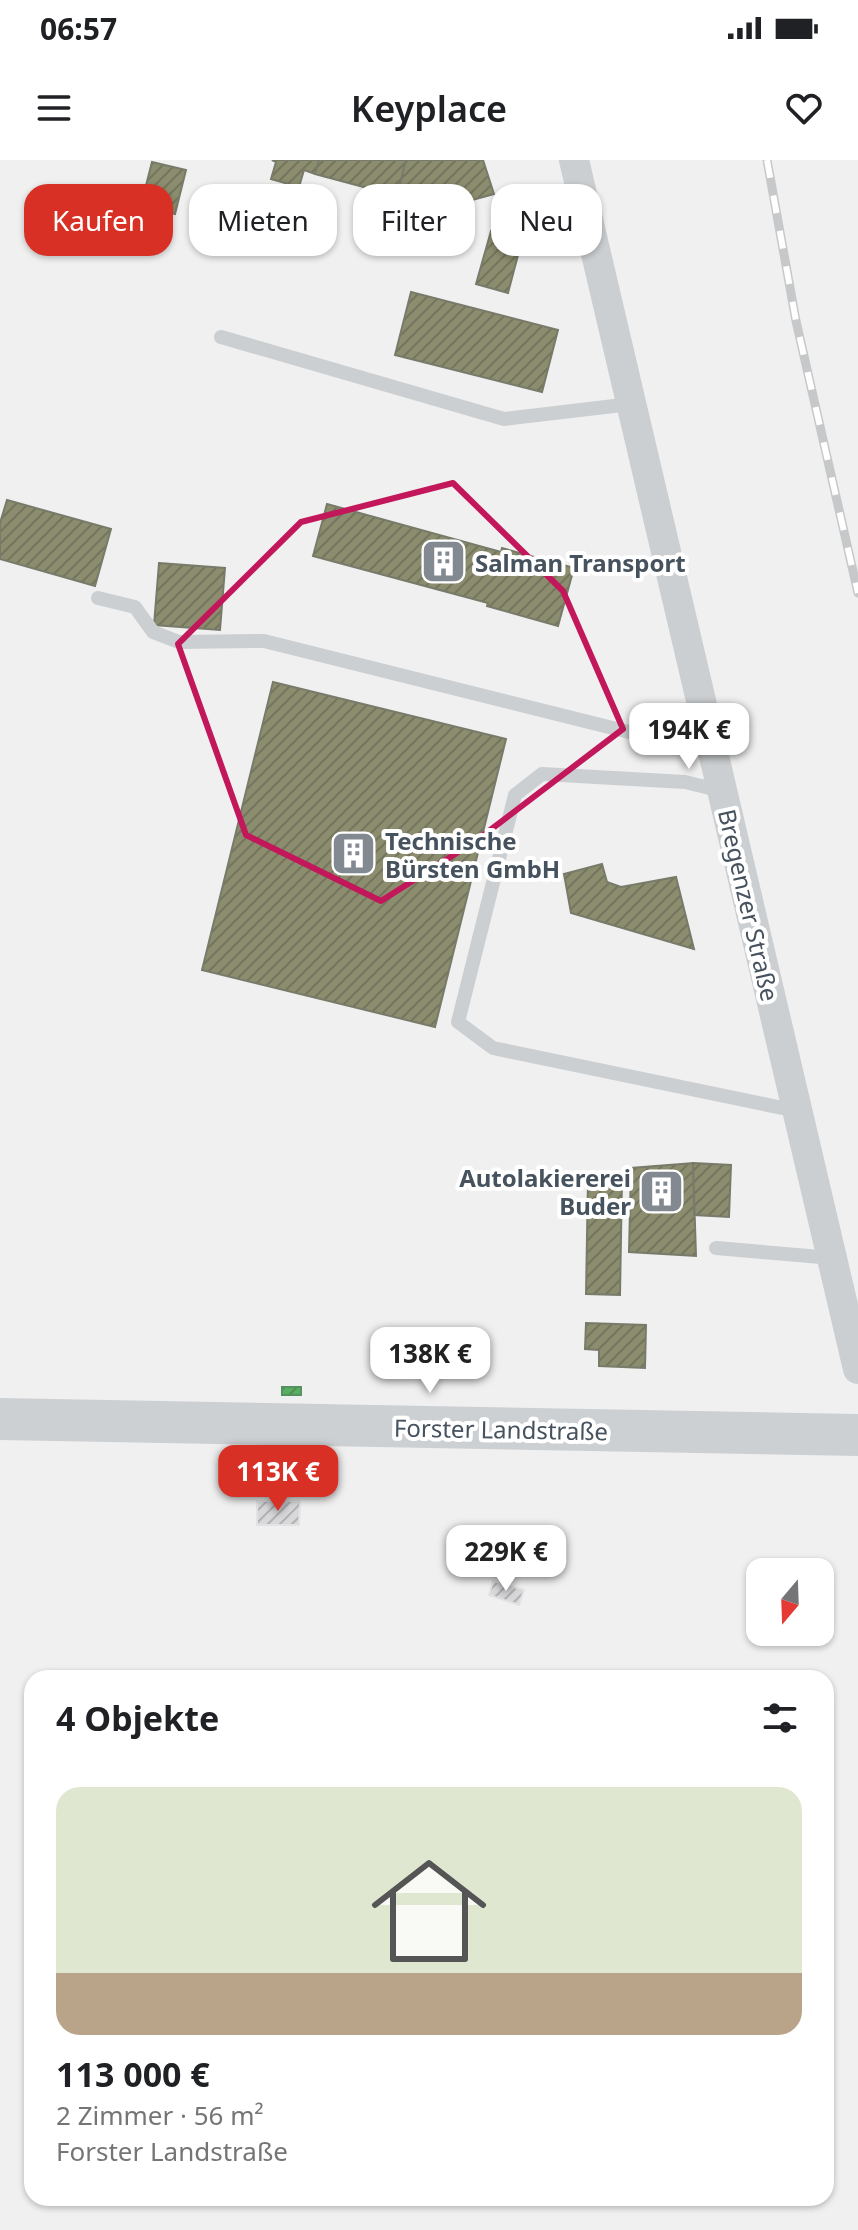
<!DOCTYPE html>
<html lang="de">
<head>
<meta charset="utf-8">
<style>
  body { margin:0; font-family:"Noto Sans",sans-serif; background:#f6f6f6; color:#202124; height:100vh; display:flex; flex-direction:column; font-size:30px; white-space:nowrap }
  * { box-sizing:border-box; margin:0 }
  p { font-size:26px; color:#757577 }
  .icon { flex:none; width:44px; height:44px; fill:none; stroke:currentColor; stroke-width:2; stroke-linecap:round; stroke-linejoin:round }
  .map { position:relative; flex:1; overflow:hidden }
  .sheet { position:absolute; left:24px; top:1510px; width:810px; height:536px; display:flex; flex-direction:column; background:#fff; border-radius:24px; box-shadow:0 2px 6px #0004 }
  .sheet>* { flex:none }
  .guide { position:absolute; left:24px; top:24px; width:810px; height:72px; display:flex; gap:16px }
  .needle { width:52px; rotate:199deg }
  .tools { position:absolute; left:746px; top:1398px; display:grid; gap:16px }
  .tools a { display:grid; place-items:center; width:88px; height:88px; border-radius:16px; background:#fff; box-shadow:0 2px 6px #0004; font-size:40px }
  .price { position:absolute; translate:-50% -68px; padding:0 18px; border-radius:16px; background:#fff; color:#222; font-size:26px; line-height:52px; filter:drop-shadow(0 2px 4px #0008) }
  .price::after { content:''; position:absolute; left:50%; top:48px; width:24px; height:18px; margin-left:-12px; background:inherit; clip-path:polygon(0 0,100% 0,50% 100%) }
  .price.active { background:#d93025; color:#fff }
  ul { padding:0; list-style:none }
  li { display:grid; align-content:center; gap:16px; height:424px; padding:0 32px }
  li span { display:grid; place-items:center; height:248px; border-radius:24px; color:#555 }
  li>.icon { margin-inline-start:auto }
  span .icon { width:144px; height:144px; fill:#fffc; stroke-width:1 }
  li b { font-size:34px }
  h2 { display:flex; justify-content:space-between; align-items:center; height:96px; padding:0 32px; font-size:34px }
  .chip { padding:0 28px; border-radius:24px; background:#fff; box-shadow:0 2px 6px #0004; font-size:28px; line-height:72px }
  .chip.active { background:#d93025; color:#fff }
  .status { display:flex; justify-content:space-between; align-items:center; height:56px; padding:0 40px; background:#fff; direction:ltr }
  .status svg { height:22px; fill:currentColor }
  header { display:flex; justify-content:space-between; align-items:center; height:104px; padding:0 32px; background:#fff; font-size:36px; font-weight:600 }
  .map>svg:first-child { display:block }
  .public { fill:url(#public-hatch); stroke:#549260; stroke-width:2 }
  .industry { fill:url(#industry-hatch); stroke:#777b69; stroke-width:2 }
  .building { fill:url(#building-hatch); stroke:#e2e2e3; stroke-width:2 }
  .lines { fill:none; stroke-linecap:round; stroke-linejoin:round }
  .service { stroke:#cccfd1; stroke-width:14 }
  .minor { stroke:#cccfd1; stroke-width:30 }
  .secondary { stroke:#cdd0d3; stroke-width:42 }
  .rail-casing { stroke:#c6c8ca; stroke-width:9 }
  .rail { stroke:#fff; stroke-width:6; stroke-dasharray:18; stroke-linecap:butt }
  .marked { fill:none; stroke:#c2185b; stroke-width:6; stroke-linejoin:round }
  .labels { text-anchor:middle; dominant-baseline:central; stroke-width:8; stroke-linejoin:round; paint-order:stroke }
  .poi-label { font-size:24px; font-weight:bold; fill:#46525e; stroke:#fff; text-anchor:start }
  .street-label { font-size:24px; fill:#46525e; stroke:#fff }
</style>
</head>
<body>
<div class="status"><b>06:57</b><svg viewBox="0 0 49 12"><path d="M0 12V9h3v3zM5 12V6h3v6zM10 12V3h3v9zM15 12V0h3v12zM26 1h20v11H26zM47 4h2v5h-2z"/></svg></div>
<header><svg class="icon" aria-label="menu" viewBox="0 0 24 24"><path d="M4 6h16M4 12h16M4 18h16"/></svg>Keyplace<svg class="icon" aria-label="heart" viewBox="0 0 24 24"><path d="M12 20l-8-8c-3-5 5-10 8-4 3-6 11-1 8 4z"/></svg></header>
<div class="map">
<svg width="858" height="2070" viewBox="0 0 858 2070">
  <defs>
    <pattern id="public-hatch" width="6" height="6" patternUnits="userSpaceOnUse" patternTransform="scale(2)"><rect width="6" height="6" fill="#5aae61"/><path d="M-1 1l2-2M0 6l6-6M5 7l2-2" fill="none" stroke="#4c9053"/></pattern>
    <pattern id="industry-hatch" width="6" height="6" patternUnits="userSpaceOnUse" patternTransform="scale(2)"><rect width="6" height="6" fill="#8c8c6e"/><path d="M-1 1l2-2M0 6l6-6M5 7l2-2" fill="none" stroke="#74755e"/></pattern>
    <pattern id="building-hatch" width="6" height="6" patternUnits="userSpaceOnUse" patternTransform="scale(2)"><rect width="6" height="6" fill="#d8d8da"/><path d="M-1 1l2-2M0 6l6-6M5 7l2-2" fill="none" stroke="#b1b2b4"/></pattern>
  </defs>
  <rect width="100%" height="100%" fill="#f1f0f0"/>
  <path class="public" d="M282,1227H301V1235H282Z"/>
  <path class="industry" d="M272,0H319L315,14L304,10L299,27L271,19L276,2Z
    M319,0H406L397,36L315,14Z
    M406,0H483L494,34L447,47L397,36Z
    M152,2L186,10L175,54L141,45Z
    M491,71L522,80L508,133L476,124Z
    M411,132L558,170L542,232L395,195Z
    M7,340L111,369L95,426L0,399V363Z
    M327,344L501,392L502,388L574,408L558,466L487,446L488,443L313,396Z
    M159,403L225,408L220,470L154,465Z
    M273,522L506,579L435,867L202,810Z
    M602,704L607,722L621,727L676,717L694,789L571,753L564,714Z
    M693,1003L731,1005L729,1057L694,1055Z
    M693,1003L696,1096L629,1092L631,1008Z
    M588,1019L622,1020L620,1135L586,1134Z
    M586,1163L646,1165L645,1208L599,1206V1190L585,1189Z"/>
  <path class="building" d="M257,1341H300L299,1365H257Z
    M493,1421L524,1430L519,1445L489,1435Z"/>
  <g class="lines">
    <path class="service" d="M221,177L504,259L631,244
      M98,438L135,447L153,472L179,482L264,481L713,593
      M722,631L685,622L542,614L515,635L458,862L493,888L797,951
      M716,1088L832,1098"/>
    <path class="minor" d="M574,0L858,1209"/>
    <path class="secondary" d="M0,1259L858,1275"/>
    <defs>
      <path id="rail" d="M767,0L796,161L858,433"/>
    </defs>
    <use href="#rail" class="rail-casing"/>
    <use href="#rail" class="rail"/>
  </g>
  <path class="marked" d="M453,323L563,431L623,569L477,680L381,741L246,675L178,484L301,362Z"/>
  <defs>
    <symbol id="building-square" viewBox="-11 -11 22 22"><rect x="-9" y="-9" width="18" height="18" rx="4" fill="#828991" stroke="#fff"/><path d="M-4-6H4V6H1V3H-1V6H-4ZM-2.5-4.3h1.7v1.8h-1.7ZM.8-4.3h1.7v1.8H.8ZM-2.5-1h1.7V.8h-1.7ZM.8-1h1.7V.8H.8Z" fill="#fff"/></symbol>
  </defs>
  <g fill-rule="evenodd">
    <use href="#building-square" x="418" y="376" width="51" height="51"/>
    <use href="#building-square" x="328" y="668" width="51" height="51"/>
    <use href="#building-square" x="636" y="1006" width="51" height="51"/>
  </g>
  <g class="labels">
    <g class="poi-label">
      <text x="475" y="402">Salman Transport</text>
      <text x="385" y="680">Technische<tspan x="385" dy="28">Bürsten GmbH</tspan></text>
      <text x="631" y="1017" text-anchor="end">Autolakiererei<tspan x="631" dy="28">Buder</tspan></text>
    </g>
    <g class="street-label">
      <text transform="translate(749 745) rotate(77)">Bregenzer Straße</text>
      <text transform="translate(501 1269) rotate(1)">Forster Landstraße</text>
    </g>
  </g>
</svg>
<div class="tools">
<a><svg class="needle" viewBox="-14 -14 28 28"><path d="M0-13l5 13h-10z" fill="#e53935"/><path d="M0 13l5-13h-10z" fill="#757577"/></svg></a>
</div>
<b class="price" style="left:689px;top:611px">194K €</b>
<b class="price" style="left:430px;top:1235px">138K €</b>
<b class="price active" style="left:278px;top:1353px">113K €</b>
<b class="price" style="left:506px;top:1433px">229K €</b>
<div class="guide">
<a class="chip active">Kaufen</a>
<a class="chip">Mieten</a>
<a class="chip">Filter</a>
<a class="chip">Neu</a>
</div>
<section class="sheet">
<h2>4 Objekte<svg class="icon" aria-label="filters" viewBox="0 0 24 24"><path d="M4 7h16M4 17h16"/><circle cx="9" cy="7" r="2"/><circle cx="15" cy="17" r="2"/></svg></h2>
<ul>
<li><span style="background:linear-gradient(#dfe7d0 75%,#b9a48a 0)"><svg class="icon" aria-label="home" viewBox="0 0 24 24"><path d="M3 11l9-7 9 7M6 9v11h12V9"/></svg></span><div><b>113 000 €</b><p>2 Zimmer · 56 m²</p><p>Forster Landstraße</p></div></li>
</ul>
</section>
</div>
</body>
</html>
